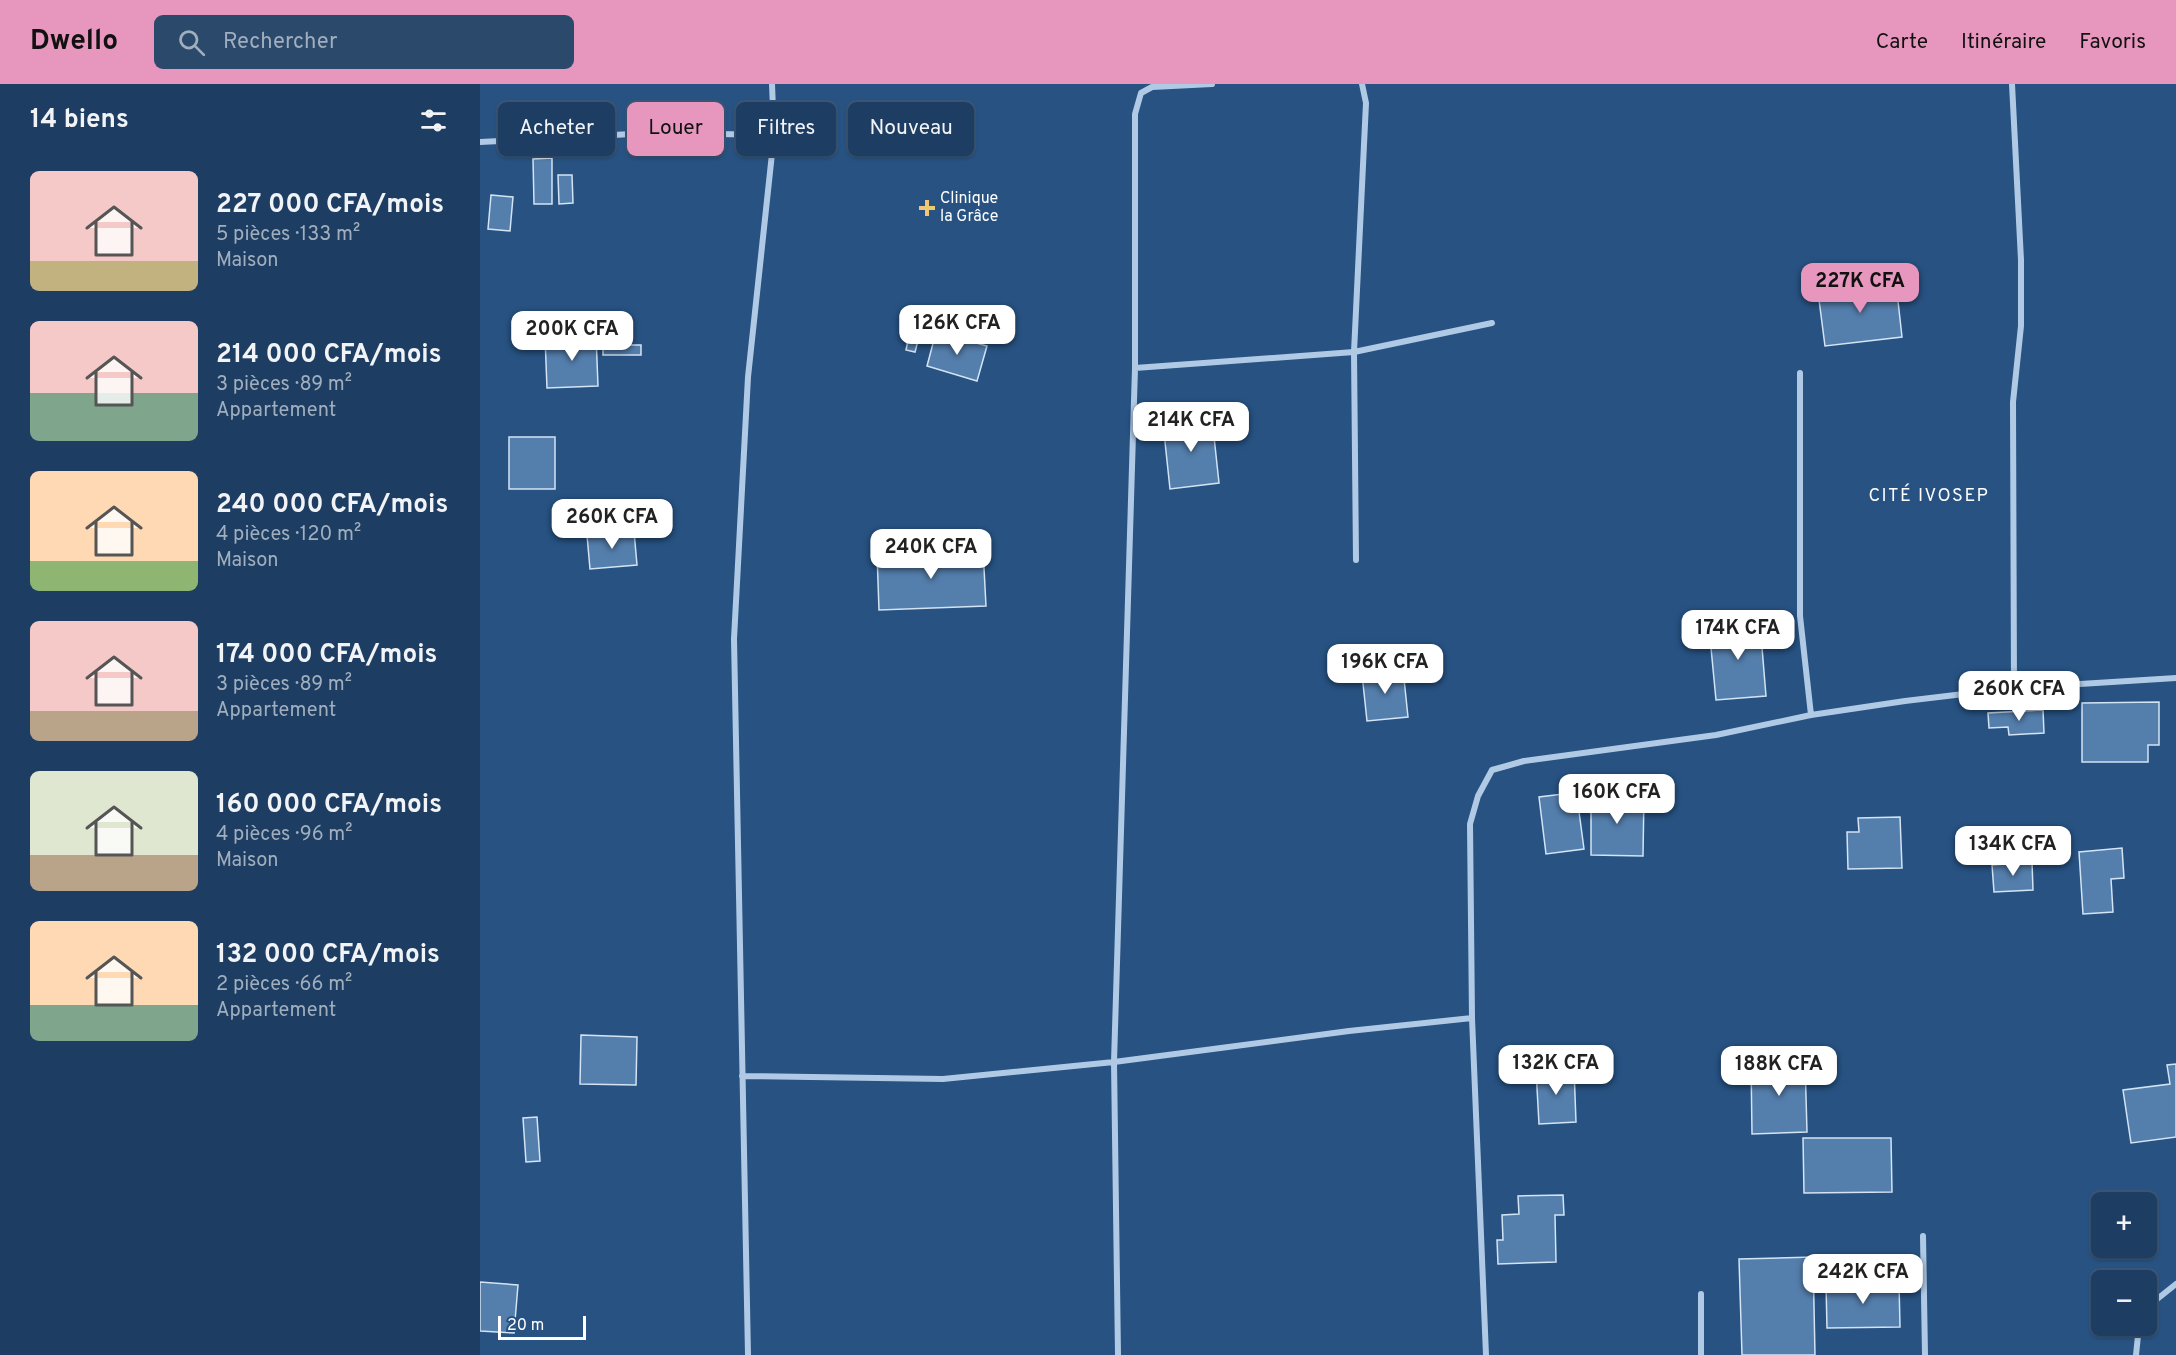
<!DOCTYPE html>
<html lang="fr">
<head>
<meta charset="utf-8">
<style>
  body { margin:0; font-family:Overpass,sans-serif; background:#2a496b; color:#f1f3f6; height:100vh; display:flex; flex-direction:column; font-size:22px; white-space:nowrap }
  * { box-sizing:border-box; margin:0 }
  p { font-size:20px; color:#a0aebe }
  .icon { flex:none; width:33px; height:33px; fill:none; stroke:currentColor; stroke-width:2; stroke-linecap:round; stroke-linejoin:round }
  .map { position:relative; flex:1; overflow:hidden }
  .side { display:flex; flex-direction:column; background:#1d3e62; width:480px }
  .side>* { flex:none }
  .hud { position:absolute; left:18px; top:18px; width:570px; height:54px; display:flex; gap:12px }
  .tools { position:absolute; left:1611px; top:1108px; display:grid; gap:12px }
  .tools a { display:grid; place-items:center; width:66px; height:66px; border-radius:9px; background:#1d3e62; box-shadow:0 2px 4px #0004,0 0 0 2px #3b5777; font-size:30px }
  .scale { position:absolute; left:18px; bottom:15px; width:88px; box-sizing:border-box; padding-left:6px; border:3px solid #fff; border-top:0; font-size:16px; line-height:21px; white-space:nowrap; color:#fff; -webkit-text-stroke:4px #275282; paint-order:stroke }
  .price { position:absolute; translate:-50% -51px; padding:0 14px; border-radius:12px; background:#fff; color:#222; font-size:20px; line-height:39px; filter:drop-shadow(0 2px 3px #0008) }
  .price::after { content:''; position:absolute; left:50%; top:36px; width:18px; height:14px; margin-left:-9px; background:inherit; clip-path:polygon(0 0,100% 0,50% 100%) }
  .price.active { background:#e797bd; color:#111 }
  ul { padding:0; list-style:none }
  li { display:flex; align-items:center; gap:18px; height:150px; padding:0 30px }
  li span { display:grid; place-items:center; flex:none; width:168px; height:120px; border-radius:9px; color:#555 }
  li>.icon { margin-inline-start:auto }
  span .icon { width:72px; height:72px; fill:#fffc; stroke-width:1 }
  li b { font-size:26px }
  h2 { display:flex; justify-content:space-between; align-items:center; height:72px; padding:0 30px; font-size:26px }
  .tag { padding:0 21px; border-radius:9px; background:#1d3e62; box-shadow:0 2px 4px #0004,0 0 0 2px #3b5777; font-size:21px; line-height:54px }
  .tag.active { background:#e797bd; color:#111 }
  header { display:flex; align-items:center; gap:36px; box-sizing:border-box; height:84px; padding:0 30px; background:#e797bd; color:#111 }
  header strong { font-size:28px }
  nav { display:flex; gap:33px; margin-inline-start:auto; font-size:21px }
  .search { width:420px; height:54px; background:#2a496b; display:flex; align-items:center; gap:15px; box-sizing:border-box; padding:0 21px; border-radius:9px; color:#a0aebe; font-size:22px }
  main { display:flex; flex:1; min-height:0 }
  .map>svg:first-child { display:block }
  .building { fill:#547eac; stroke:#d3e4f5; stroke-width:1.5 }
  .lines { fill:none; stroke-linecap:round; stroke-linejoin:round }
  .minor { stroke:#b0cae6; stroke-width:6 }
  .poi-dot { fill:#efc876; stroke:#275282; stroke-width:2 }
  .labels { text-anchor:middle; dominant-baseline:central; stroke-width:5; stroke-linejoin:round; paint-order:stroke }
  .poi-label { font-size:16px; fill:#fff; stroke:#275282; text-anchor:start }
  .neighbourhood-label { font-size:18px; letter-spacing:1.5px; fill:#fff; stroke:#275282 }
</style>
</head>
<body>
<header>
<strong>Dwello</strong>
<div class="search"><svg class="icon" aria-label="search" viewBox="0 0 24 24"><circle cx="10" cy="10" r="6"/><path d="M15 15l6 6"/></svg>Rechercher</div>
<nav><a>Carte</a><a>Itinéraire</a><a>Favoris</a></nav>
</header>
<main>
<section class="side">
<h2>14 biens<svg class="icon" aria-label="filters" viewBox="0 0 24 24"><path d="M4 7h16M4 17h16"/><circle cx="9" cy="7" r="2"/><circle cx="15" cy="17" r="2"/></svg></h2>
<ul>
<li><span style="background:linear-gradient(#f6c9c9 75%,#c2b280 0)"><svg class="icon" aria-label="home" viewBox="0 0 24 24"><path d="M3 11l9-7 9 7M6 9v11h12V9"/></svg></span><div><b>227 000 CFA/mois</b><p>5 pièces · 133 m²</p><p>Maison</p></div></li>
<li><span style="background:linear-gradient(#f6c9c9 60%,#7fa58c 0)"><svg class="icon" aria-label="home" viewBox="0 0 24 24"><path d="M3 11l9-7 9 7M6 9v11h12V9"/></svg></span><div><b>214 000 CFA/mois</b><p>3 pièces · 89 m²</p><p>Appartement</p></div></li>
<li><span style="background:linear-gradient(#ffd9b3 75%,#8fb573 0)"><svg class="icon" aria-label="home" viewBox="0 0 24 24"><path d="M3 11l9-7 9 7M6 9v11h12V9"/></svg></span><div><b>240 000 CFA/mois</b><p>4 pièces · 120 m²</p><p>Maison</p></div></li>
<li><span style="background:linear-gradient(#f6c9c9 75%,#b9a48a 0)"><svg class="icon" aria-label="home" viewBox="0 0 24 24"><path d="M3 11l9-7 9 7M6 9v11h12V9"/></svg></span><div><b>174 000 CFA/mois</b><p>3 pièces · 89 m²</p><p>Appartement</p></div></li>
<li><span style="background:linear-gradient(#dfe7d0 70%,#b9a48a 0)"><svg class="icon" aria-label="home" viewBox="0 0 24 24"><path d="M3 11l9-7 9 7M6 9v11h12V9"/></svg></span><div><b>160 000 CFA/mois</b><p>4 pièces · 96 m²</p><p>Maison</p></div></li>
<li><span style="background:linear-gradient(#ffd9b3 70%,#7fa58c 0)"><svg class="icon" aria-label="home" viewBox="0 0 24 24"><path d="M3 11l9-7 9 7M6 9v11h12V9"/></svg></span><div><b>132 000 CFA/mois</b><p>2 pièces · 66 m²</p><p>Appartement</p></div></li>
</ul>
</section>
<div class="map">
<svg width="1696" height="1271" viewBox="0 0 1696 1271">
  <rect width="100%" height="100%" fill="#275282"/>
  <path class="building" d="M72,74V120H54L53,75Z
    M78,91H92L93,119L79,120Z
    M11,111L33,113L30,147L8,145Z
    M1416,199L1422,253L1345,262L1338,208Z
    M456,248L507,262L497,297L447,282Z
    M116,251L118,302L67,304L65,253Z
    M429,251L439,253L435,268L426,266Z
    M123,261H161V271H123Z
    M732,334L739,399L690,405L683,339Z
    M29,353H75V405H29Z
    M154,447L157,481L110,485L107,451Z
    M503,465L506,522L399,526L397,469Z
    M1280,539L1286,612L1236,616L1229,543Z
    M923,585L928,633L887,637L882,590Z
    M1679,618V661H1668V678H1602V619Z
    M1563,626L1564,649L1529,651L1528,643L1509,644L1508,629Z
    M1083,710L1085,722L1098,720L1104,765L1066,770L1059,713Z
    M1111,710H1164L1163,772L1111,771Z
    M1420,733L1422,784L1368,785L1367,748H1379L1378,734Z
    M1642,764L1644,794L1631,795L1633,828L1603,830L1599,768Z
    M1552,778L1553,806L1514,808L1512,781Z
    M101,951L157,953L156,1001L100,1000Z
    M1325,977L1327,1048L1272,1050L1271,978Z
    M1696,980V1053L1651,1059L1643,1006L1690,1000L1687,981Z
    M1094,984L1096,1038L1059,1040L1056,986Z
    M57,1033L60,1077L46,1078L43,1034Z
    M1323,1054H1411L1412,1108L1324,1109Z
    M1083,1111L1084,1131H1075L1076,1178L1018,1180L1017,1156H1023L1022,1131L1039,1130L1038,1112Z
    M1333,1173L1335,1271H1262L1259,1175Z
    M0,1198L38,1201L34,1249L0,1247Z
    M1419,1198L1420,1243L1347,1244L1346,1200Z"/>
  <g class="lines">
    <path class="minor" d="M1532,0L1541,176V242L1533,318L1534,604
      M0,58L171,49L294,51
      M655,284L874,268L1012,239
      M1320,289V532L1331,631
      M876,476L874,268L886,19L882,0
      M262,992L463,995L634,978L869,947L992,934
      M1443,1152L1445,1271
      M1666,1231L1676,1216L1696,1200
      M268,1271L254,555L268,293L294,51L292,0
      M638,1271L634,978L655,284V30L661,9L672,3L732,0
      M1006,1271L992,934L990,740L998,712L1012,686L1044,677L1236,651L1331,631L1425,617L1534,604L1696,594
      M1221,1271V1210
      M1656,1271L1659,1242"/>
  </g>
  <path class="poi-dot" d="M444 115h6v6h6v6h-6v6h-6v-6h-6v-6h6z"/>
  <g class="labels">
    <g class="poi-label">
      <text x="460" y="115">Clinique<tspan x="460" dy="18">la Grâce</tspan></text>
    </g>
    <g class="neighbourhood-label">
      <text x="1449" y="412">CITÉ IVOSEP</text>
    </g>
  </g>
</svg>
<div class="tools">
<a>+</a>
<a>−</a>
</div>
<div class="scale">20 m</div>
<b class="price active" style="left:1380px;top:230px">227K CFA</b>
<b class="price" style="left:477px;top:272px">126K CFA</b>
<b class="price" style="left:92px;top:278px">200K CFA</b>
<b class="price" style="left:711px;top:369px">214K CFA</b>
<b class="price" style="left:132px;top:466px">260K CFA</b>
<b class="price" style="left:451px;top:496px">240K CFA</b>
<b class="price" style="left:1258px;top:577px">174K CFA</b>
<b class="price" style="left:905px;top:611px">196K CFA</b>
<b class="price" style="left:1539px;top:638px">260K CFA</b>
<b class="price" style="left:1137px;top:741px">160K CFA</b>
<b class="price" style="left:1533px;top:793px">134K CFA</b>
<b class="price" style="left:1076px;top:1012px">132K CFA</b>
<b class="price" style="left:1299px;top:1013px">188K CFA</b>
<b class="price" style="left:1383px;top:1221px">242K CFA</b>
<div class="hud">
<a class="tag">Acheter</a>
<a class="tag active">Louer</a>
<a class="tag">Filtres</a>
<a class="tag">Nouveau</a>
</div>
</div>
</main>
</body>
</html>
